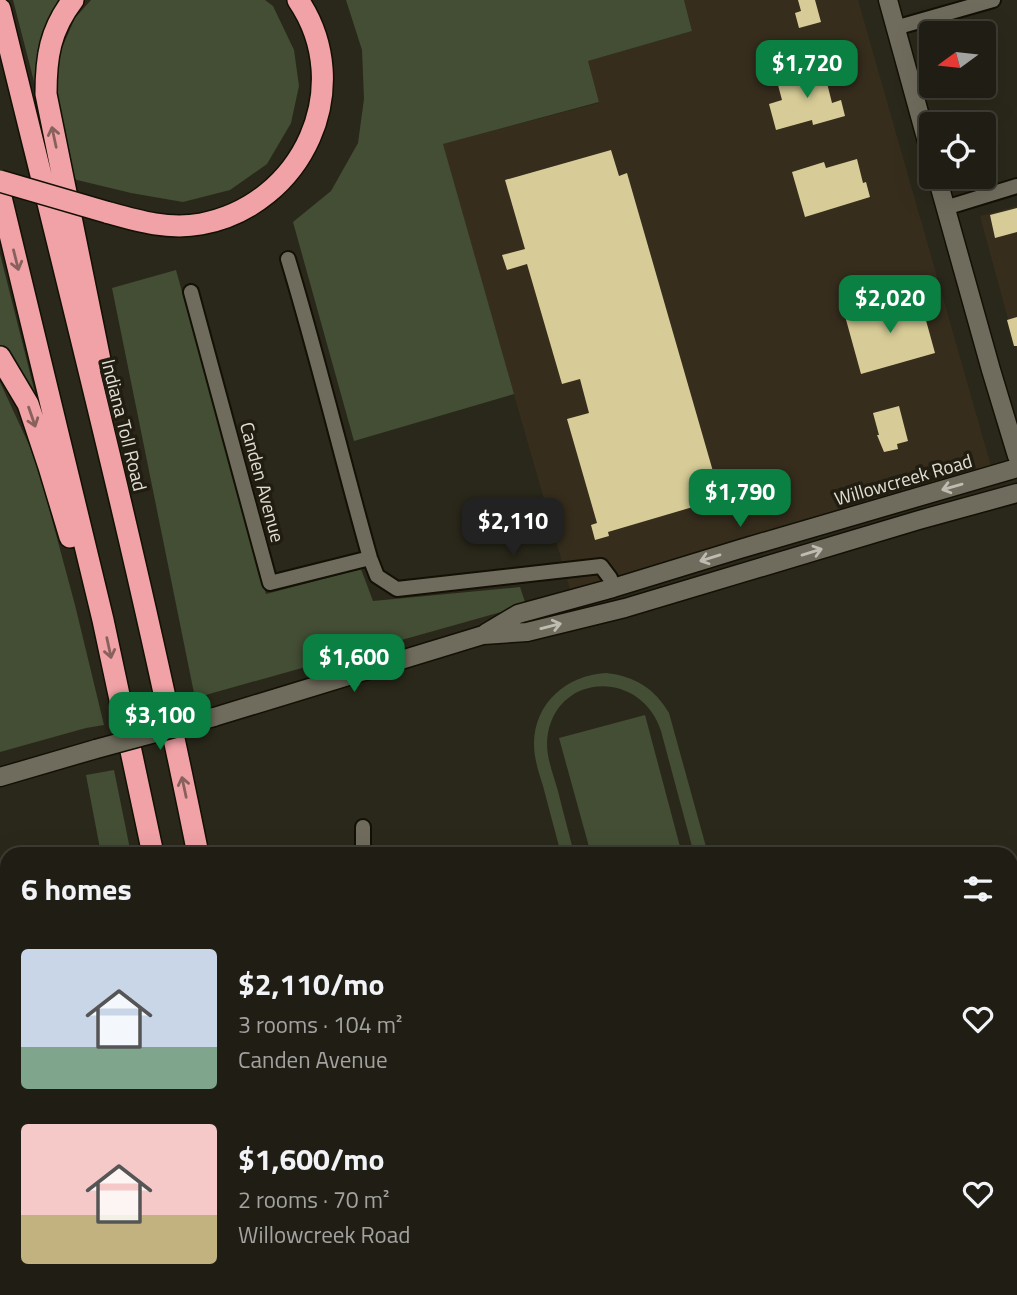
<!DOCTYPE html>
<html lang="en">
<head>
<meta charset="utf-8">
<style>
  body { margin:0; font-family:"Titillium Web",sans-serif; background:#28271d; color:#f1f3f6; height:100vh; display:flex; flex-direction:column; font-size:26px; white-space:nowrap }
  * { box-sizing:border-box; margin:0 }
  p { font-size:23px; color:#a2a2a0 }
  .icon { flex:none; width:38px; height:38px; fill:none; stroke:currentColor; stroke-width:2; stroke-linecap:round; stroke-linejoin:round }
  .map { position:relative; flex:1; overflow:hidden }
  .panel { position:absolute; left:0px; top:847px; width:1018px; height:448px; display:flex; flex-direction:column; background:#201e14; border-radius:21px 21px 0 0; box-shadow:0 7px 28px #0002,0 0 0 2px #3d3c34 }
  .panel>* { flex:none }
  .needle { width:46px; rotate:255deg }
  .tools { position:absolute; left:919px; top:21px; display:grid; gap:14px }
  .tools a { display:grid; place-items:center; width:77px; height:77px; border-radius:7px; background:#201e14; box-shadow:0 7px 28px #0002,0 0 0 2px #3d3c34; font-size:35px }
  .price { position:absolute; translate:-50% -60px; padding:0 16px; border-radius:14px; background:#0b8043; color:#fff; font-size:23px; line-height:46px; filter:drop-shadow(0 2px 4px #0008) }
  .price::after { content:''; position:absolute; left:50%; top:42px; width:21px; height:16px; margin-left:-10px; background:inherit; clip-path:polygon(0 0,100% 0,50% 100%) }
  .price.current { background:#222; color:#fff }
  ul { padding:0; list-style:none }
  li { display:flex; align-items:center; gap:21px; height:175px; padding:0 21px }
  li span { display:grid; place-items:center; flex:none; width:196px; height:140px; border-radius:7px; color:#555 }
  li>.icon { margin-inline-start:auto }
  span .icon { width:84px; height:84px; fill:#fffc; stroke-width:1 }
  li b { font-size:30px }
  h2 { display:flex; justify-content:space-between; align-items:center; height:84px; padding:0 21px; font-size:30px }
  .map>svg:first-child { display:block }
  .commercial { fill:#362d1d }
  .green { fill:#434e35 }
  .building { fill:#d7cc97 }
  .lines { fill:none; stroke-linecap:round; stroke-linejoin:round }
  .street-casing { stroke:#131005; stroke-width:18 }
  .secondary-casing { stroke:#131005; stroke-width:21 }
  .highway-casing { stroke:#131005; stroke-width:24 }
  .street { stroke:#706c5d; stroke-width:14 }
  .secondary { stroke:#706c5d; stroke-width:18 }
  .highway { stroke:#f0a2a6; stroke-width:21 }
  .secondary-bridge-casing { stroke:#131005; stroke-width:21; stroke-linecap:butt }
  .highway-bridge-casing { stroke:#131005; stroke-width:24; stroke-linecap:butt }
  .secondary-bridge { stroke:#706c5d; stroke-width:18 }
  .highway-bridge { stroke:#f0a2a6; stroke-width:21 }
  .oneway { stroke:#88605c }
  .oneway2 { stroke:#bebcb1 }
  .labels { text-anchor:middle; dominant-baseline:central; stroke-width:7; stroke-linejoin:round; paint-order:stroke }
  .street-label { font-size:19px; fill:#e0ded5; stroke:#211e11 }
</style>
</head>
<body>
<div class="map">
<svg width="1017" height="1295" viewBox="0 0 1017 1295">
  <rect width="100%" height="100%" fill="#2a281a"/>
  <path class="commercial" d="M684,0H858L991,466L571,593L442,144L599,103L587,61L692,31Z
    M1017,206V352L980,216Z"/>
  <path class="green" d="M13,0H64L39,101Z
    M91,0H265L273,6L294,50L299,86L291,123L267,164L230,190L183,202L131,193L73,179L56,95L58,57L75,18Z
    M346,0H684L692,31L588,61L599,102L443,144L514,394L354,441L293,222L331,191L358,143L364,99L362,50Z
    M0,254L39,409L0,345Z
    M176,270L266,594L361,569L373,601L520,587L526,605L195,698L112,288Z
    M0,382L36,460L75,605L104,725L86,728L0,752Z
    M606,673C635,676 655,689 669,713L708,854H694L661,731C642,671 560,671 548,733C544,753 553,773 558,791C563,812 569,833 574,854H561C555,831 549,809 543,786C539,773 534,759 534,744C534,703 567,675 606,673Z
    M645,715L682,854H591L559,738Z
    M114,770L131,854H101L86,775Z"/>
  <path class="building" d="M798,0H815L821,22L799,28L795,13L801,11Z
    M831,64L835,80L827,83L832,103L841,100L845,116L813,125L812,120L776,130L769,104L782,100L778,85L800,79L798,73Z
    M611,150L619,176L627,173L723,506L705,511L703,504L608,532L609,536L595,540L591,525L597,523L567,419L589,413L580,379L562,384L527,264L507,270L502,255L525,249L505,180Z
    M857,159L863,183L866,182L870,197L805,217L792,172L824,162L826,168Z
    M1017,208V232L995,238L990,215Z
    M919,295L935,353L861,374L845,316Z
    M1017,317V346H1014L1007,320Z
    M899,406L908,441L897,444L898,449L884,452L877,435H879L873,413Z"/>
  <g class="lines">
    <defs>
      <path id="street" d="M895,28L993,0
        M945,208L1017,186
        M288,259C318,358 342,459 370,558L377,576L397,589L601,566L610,578L613,588
        M191,292L270,583L370,558
        M363,827V854
        M0,1150L7,1148
        M78,1288L79,1295
        M470,1288L472,1295"/>
      <path id="secondary" d="M888,0L931,156
        M937,177L991,370L1017,456
        M486,633L518,614L613,588L740,549L1017,468
        M214,717L483,635L527,632L625,608L919,520L1017,493
        M0,777L96,749"/>
      <path id="highway" d="M73,0C50,30 46,57 46,94L100,360
        M0,9C69,290 141,570 198,854
        M0,193L103,620L153,854
        M106,212C138,221 168,230 201,224C303,205 357,87 298,0
        M0,357L28,404L49,467L70,537
        M234,1288L235,1295
        M278,1288L279,1295"/>
    </defs>
    <use href="#street" class="street-casing"/>
    <use href="#secondary" class="secondary-casing"/>
    <use href="#highway" class="highway-casing"/>
    <use href="#street" class="street"/>
    <use href="#secondary" class="secondary"/>
    <use href="#highway" class="highway"/>
    <defs>
      <path id="secondary-bridge" d="M96,749L214,717"/>
      <path id="highway-bridge" d="M0,181L106,212"/>
    </defs>
    <use href="#secondary-bridge" class="secondary-bridge-casing"/>
    <use href="#highway-bridge" class="highway-bridge-casing"/>
    <use href="#secondary-bridge" class="secondary-bridge"/>
    <use href="#highway-bridge" class="highway-bridge"/>
  </g>
  <defs><path id="oneway-shaft" d="M-6 0H5M1.5-3L5.5 0L1.5 3" fill="none" stroke-width="1.6" stroke-linecap="round" stroke-linejoin="round" transform="scale(1.75)"/></defs>
  <g class="oneway">
    <use href="#oneway-shaft" transform="translate(54 137) rotate(-102)"/>
    <use href="#oneway-shaft" transform="translate(16 260) rotate(76)"/>
    <use href="#oneway-shaft" transform="translate(32 417) rotate(71)"/>
    <use href="#oneway-shaft" transform="translate(109 648) rotate(78)"/>
    <use href="#oneway-shaft" transform="translate(184 787) rotate(-102)"/>
  </g>
  <g class="oneway2">
    <use href="#oneway-shaft" transform="translate(952 487) rotate(164)"/>
    <use href="#oneway-shaft" transform="translate(812 552) rotate(-17)"/>
    <use href="#oneway-shaft" transform="translate(710 558) rotate(163)"/>
    <use href="#oneway-shaft" transform="translate(551 626) rotate(-14)"/>
  </g>
  <g class="labels">
    <g class="street-label">
      <text transform="translate(125 425) rotate(76)">Indiana Toll Road</text>
      <text transform="translate(903 479) rotate(-16)">Willowcreek Road</text>
      <text transform="translate(263 482) rotate(75)">Canden Avenue</text>
    </g>
  </g>
</svg>
<div class="tools">
<a><svg class="needle" viewBox="-14 -14 28 28"><path d="M0-13l5 13h-10z" fill="#e53935"/><path d="M0 13l5-13h-10z" fill="#a2a2a0"/></svg></a>
<a><svg class="icon" aria-label="locate" viewBox="0 0 24 24"><circle cx="12" cy="12" r="6"/><path d="M12 2v4M12 18v4M2 12h4M18 12h4"/></svg></a>
</div>
<b class="price" style="left:807px;top:100px">$1,720</b>
<b class="price" style="left:890px;top:335px">$2,020</b>
<b class="price" style="left:740px;top:529px">$1,790</b>
<b class="price current" style="left:513px;top:558px">$2,110</b>
<b class="price" style="left:354px;top:694px">$1,600</b>
<b class="price" style="left:160px;top:752px">$3,100</b>
<section class="panel">
<h2>6 homes<svg class="icon" aria-label="filters" viewBox="0 0 24 24"><path d="M4 7h16M4 17h16"/><circle cx="9" cy="7" r="2"/><circle cx="15" cy="17" r="2"/></svg></h2>
<ul>
<li><span style="background:linear-gradient(#c9d6e8 70%,#7fa58c 0)"><svg class="icon" aria-label="home" viewBox="0 0 24 24"><path d="M3 11l9-7 9 7M6 9v11h12V9"/></svg></span><div><b>$2,110/mo</b><p>3 rooms · 104 m²</p><p>Canden Avenue</p></div><svg class="icon" aria-label="heart" viewBox="0 0 24 24"><path d="M12 20l-8-8c-3-5 5-10 8-4 3-6 11-1 8 4z"/></svg></li>
<li><span style="background:linear-gradient(#f6c9c9 65%,#c2b280 0)"><svg class="icon" aria-label="home" viewBox="0 0 24 24"><path d="M3 11l9-7 9 7M6 9v11h12V9"/></svg></span><div><b>$1,600/mo</b><p>2 rooms · 70 m²</p><p>Willowcreek Road</p></div><svg class="icon" aria-label="heart" viewBox="0 0 24 24"><path d="M12 20l-8-8c-3-5 5-10 8-4 3-6 11-1 8 4z"/></svg></li>
</ul>
</section>
</div>
</body>
</html>
